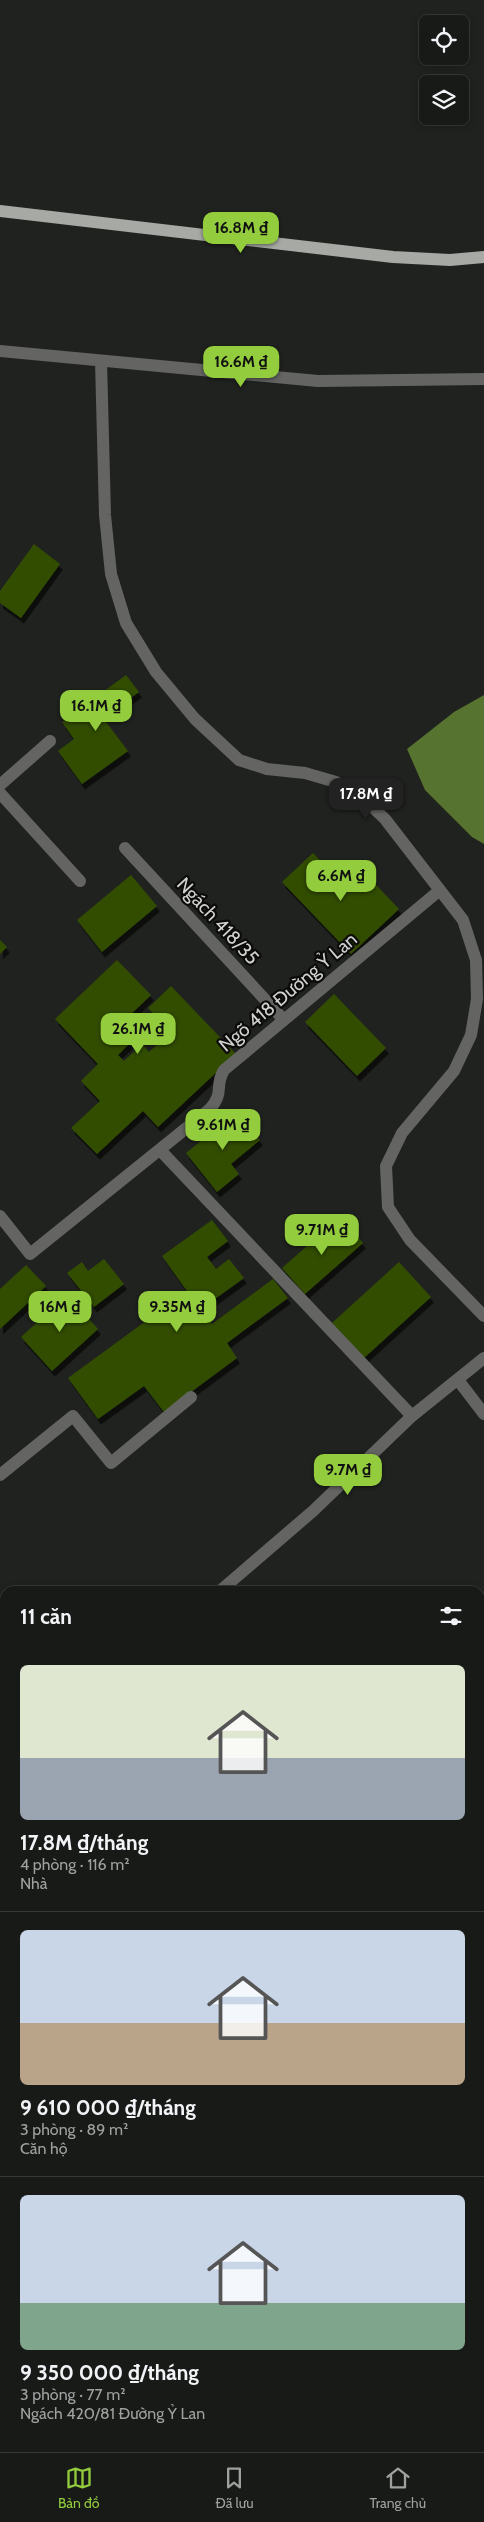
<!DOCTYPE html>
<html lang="vi">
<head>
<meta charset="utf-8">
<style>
  body { margin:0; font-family:Cabin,sans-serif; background:#252724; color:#f1f3f6; height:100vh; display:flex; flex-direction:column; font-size:19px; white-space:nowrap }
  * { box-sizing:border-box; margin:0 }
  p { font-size:16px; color:#9fa1a1 }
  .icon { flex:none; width:28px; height:28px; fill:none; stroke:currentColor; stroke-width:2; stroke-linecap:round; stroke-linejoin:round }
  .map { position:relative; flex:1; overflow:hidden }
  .drawer { position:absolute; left:0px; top:1586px; width:485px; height:866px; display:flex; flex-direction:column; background:#181a17; border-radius:15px 15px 0 0; box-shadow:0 2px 8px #0003,0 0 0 1px #363836 }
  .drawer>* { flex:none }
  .buttons { position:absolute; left:419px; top:15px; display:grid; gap:10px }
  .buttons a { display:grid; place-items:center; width:50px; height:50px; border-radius:8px; background:#181a17; box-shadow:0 2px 8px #0003,0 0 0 1px #363836; font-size:25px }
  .price { position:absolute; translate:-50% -42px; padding:0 11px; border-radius:10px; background:#93cd3d; color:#111; font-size:16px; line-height:32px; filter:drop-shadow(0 1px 2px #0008) }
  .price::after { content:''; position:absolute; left:50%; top:30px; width:15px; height:11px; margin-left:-8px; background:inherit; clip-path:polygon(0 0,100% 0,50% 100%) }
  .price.selected { background:#222; color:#fff }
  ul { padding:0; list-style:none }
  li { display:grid; align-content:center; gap:10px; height:265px; padding:0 20px }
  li+li { border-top:1px solid #363836 }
  li span { display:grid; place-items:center; height:155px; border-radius:8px; color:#555 }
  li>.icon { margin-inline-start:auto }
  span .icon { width:90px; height:90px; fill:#fffc; stroke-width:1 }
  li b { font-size:21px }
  h2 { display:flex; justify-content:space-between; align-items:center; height:60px; padding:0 20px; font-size:21px }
  .dock { display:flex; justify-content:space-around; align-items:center; height:70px; border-top:1px solid #363836; background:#181a17; font-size:14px; color:#9fa1a1 }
  .dock a { display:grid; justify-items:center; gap:2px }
  .dock .selected { color:#93cd3d }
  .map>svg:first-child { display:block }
  .water { fill:#56742f }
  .building { fill:#334e00; filter:url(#shadow) }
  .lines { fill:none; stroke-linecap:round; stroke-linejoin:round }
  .minor { stroke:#646563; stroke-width:12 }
  .major { stroke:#a7a9a5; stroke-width:12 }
  .labels { text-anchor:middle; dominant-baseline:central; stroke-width:4.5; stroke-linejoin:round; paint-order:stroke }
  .street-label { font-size:19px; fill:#d1d2cf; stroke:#0b0b0a }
</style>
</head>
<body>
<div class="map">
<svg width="484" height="2452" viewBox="0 0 484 2452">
  <defs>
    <filter id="shadow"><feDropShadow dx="3" dy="5.5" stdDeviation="0" flood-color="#0009"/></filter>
  </defs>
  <rect width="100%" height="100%" fill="#20221f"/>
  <path class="water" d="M484,695V844L472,837L425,790L407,749L454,712Z
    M0,1710L5,1716V1912L0,1906Z"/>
  <path class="building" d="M34,544L60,564L21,618L0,603V591Z
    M126,675L139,692L103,718L128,751L82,784L58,751L74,739L62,722Z
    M313,853L342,883L359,867L399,909L351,954L282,882Z
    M131,875L157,906L102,952L77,920Z
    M0,940L7,947L0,954Z
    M117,960L151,995L126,1019L139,1034L118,1055L124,1061L142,1044L149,1052L171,1032L148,1008L171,986L236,1054L158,1127L143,1111L97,1154L71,1128L100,1101L81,1081L98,1064L55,1019Z
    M334,994L386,1048L357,1076L305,1022Z
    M237,1112L260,1140L231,1164L239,1174L217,1192L186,1153Z
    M340,1217L363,1243L305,1294L282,1268Z
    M212,1220L228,1241L207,1257L216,1269L229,1259L244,1278L201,1309L212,1324L273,1279L288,1298L227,1343L237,1358L164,1412L144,1386L98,1419L68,1378L187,1291L162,1256Z
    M104,1259L124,1284L94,1307L67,1273L82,1262L88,1271Z
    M399,1262L431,1297L364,1358L332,1323Z
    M26,1265L46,1286L0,1329V1289Z
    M67,1295L98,1329L52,1371L21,1337Z"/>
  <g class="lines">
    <path class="minor" d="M0,351L318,381L484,379
      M101,361L105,515L111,574L126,623L156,672L195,719L239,760L267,769L305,773L336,782L365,800L385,819L463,920L476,960L477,999L471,1035L454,1071L402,1133L386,1166L388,1207L410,1240L484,1316
      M0,785L50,741
      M0,793L80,881
      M125,848L284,1020
      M160,1150L412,1416
      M0,1216L30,1254L210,1109C225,1092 214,1086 224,1070L440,890
      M458,1380L484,1414
      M0,1475L73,1416L111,1463L191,1397
      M220,1591L313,1511L412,1416L484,1358
      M0,1655L5,1660
      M480,1914L484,1911"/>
    <path class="major" d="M0,211L393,257L450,260L484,257"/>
  </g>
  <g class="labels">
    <g class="street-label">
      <text transform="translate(218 921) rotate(47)">Ngách 418/35</text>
      <text transform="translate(288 992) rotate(-40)">Ngõ 418 Đường Ỷ Lan</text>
    </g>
  </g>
</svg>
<div class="buttons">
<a><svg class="icon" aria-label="locate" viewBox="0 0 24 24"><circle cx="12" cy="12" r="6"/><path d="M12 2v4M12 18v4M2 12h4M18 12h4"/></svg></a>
<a><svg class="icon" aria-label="layers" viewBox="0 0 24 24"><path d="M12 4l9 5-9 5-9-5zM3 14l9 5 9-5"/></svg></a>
</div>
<b class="price" style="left:241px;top:254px">16.8M ₫</b>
<b class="price" style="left:241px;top:388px">16.6M ₫</b>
<b class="price" style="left:96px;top:732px">16.1M ₫</b>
<b class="price selected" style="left:366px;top:820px">17.8M ₫</b>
<b class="price" style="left:341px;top:902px">6.6M ₫</b>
<b class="price" style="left:138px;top:1055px">26.1M ₫</b>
<b class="price" style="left:223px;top:1151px">9.61M ₫</b>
<b class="price" style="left:322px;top:1256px">9.71M ₫</b>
<b class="price" style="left:60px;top:1333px">16M ₫</b>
<b class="price" style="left:177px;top:1333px">9.35M ₫</b>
<b class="price" style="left:348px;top:1496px">9.7M ₫</b>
<section class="drawer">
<h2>11 căn<svg class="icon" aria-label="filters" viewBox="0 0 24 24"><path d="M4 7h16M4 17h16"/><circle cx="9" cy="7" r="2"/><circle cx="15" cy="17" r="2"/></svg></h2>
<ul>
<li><span style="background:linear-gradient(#dfe7d0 60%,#9aa5b1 0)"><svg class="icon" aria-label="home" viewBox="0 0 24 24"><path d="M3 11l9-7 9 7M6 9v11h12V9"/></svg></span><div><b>17.8M ₫/tháng</b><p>4 phòng · 116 m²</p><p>Nhà</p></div></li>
<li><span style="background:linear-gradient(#c9d6e8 60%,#b9a48a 0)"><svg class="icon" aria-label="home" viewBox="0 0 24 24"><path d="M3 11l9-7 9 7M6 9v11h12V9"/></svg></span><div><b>9 610 000 ₫/tháng</b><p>3 phòng · 89 m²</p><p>Căn hộ</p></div></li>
<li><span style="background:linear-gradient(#c9d6e8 70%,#7fa58c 0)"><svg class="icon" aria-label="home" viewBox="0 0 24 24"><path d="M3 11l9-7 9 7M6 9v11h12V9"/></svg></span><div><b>9 350 000 ₫/tháng</b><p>3 phòng · 77 m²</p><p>Ngách 420/81 Đường Ỷ Lan</p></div></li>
</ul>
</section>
</div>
<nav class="dock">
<a class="selected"><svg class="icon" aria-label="map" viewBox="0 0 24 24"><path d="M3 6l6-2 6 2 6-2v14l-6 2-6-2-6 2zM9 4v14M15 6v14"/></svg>Bản đồ</a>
<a><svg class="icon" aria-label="saved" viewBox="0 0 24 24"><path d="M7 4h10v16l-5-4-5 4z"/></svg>Đã lưu</a>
<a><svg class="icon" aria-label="home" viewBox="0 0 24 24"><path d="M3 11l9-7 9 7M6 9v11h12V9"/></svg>Trang chủ</a>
</nav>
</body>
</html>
